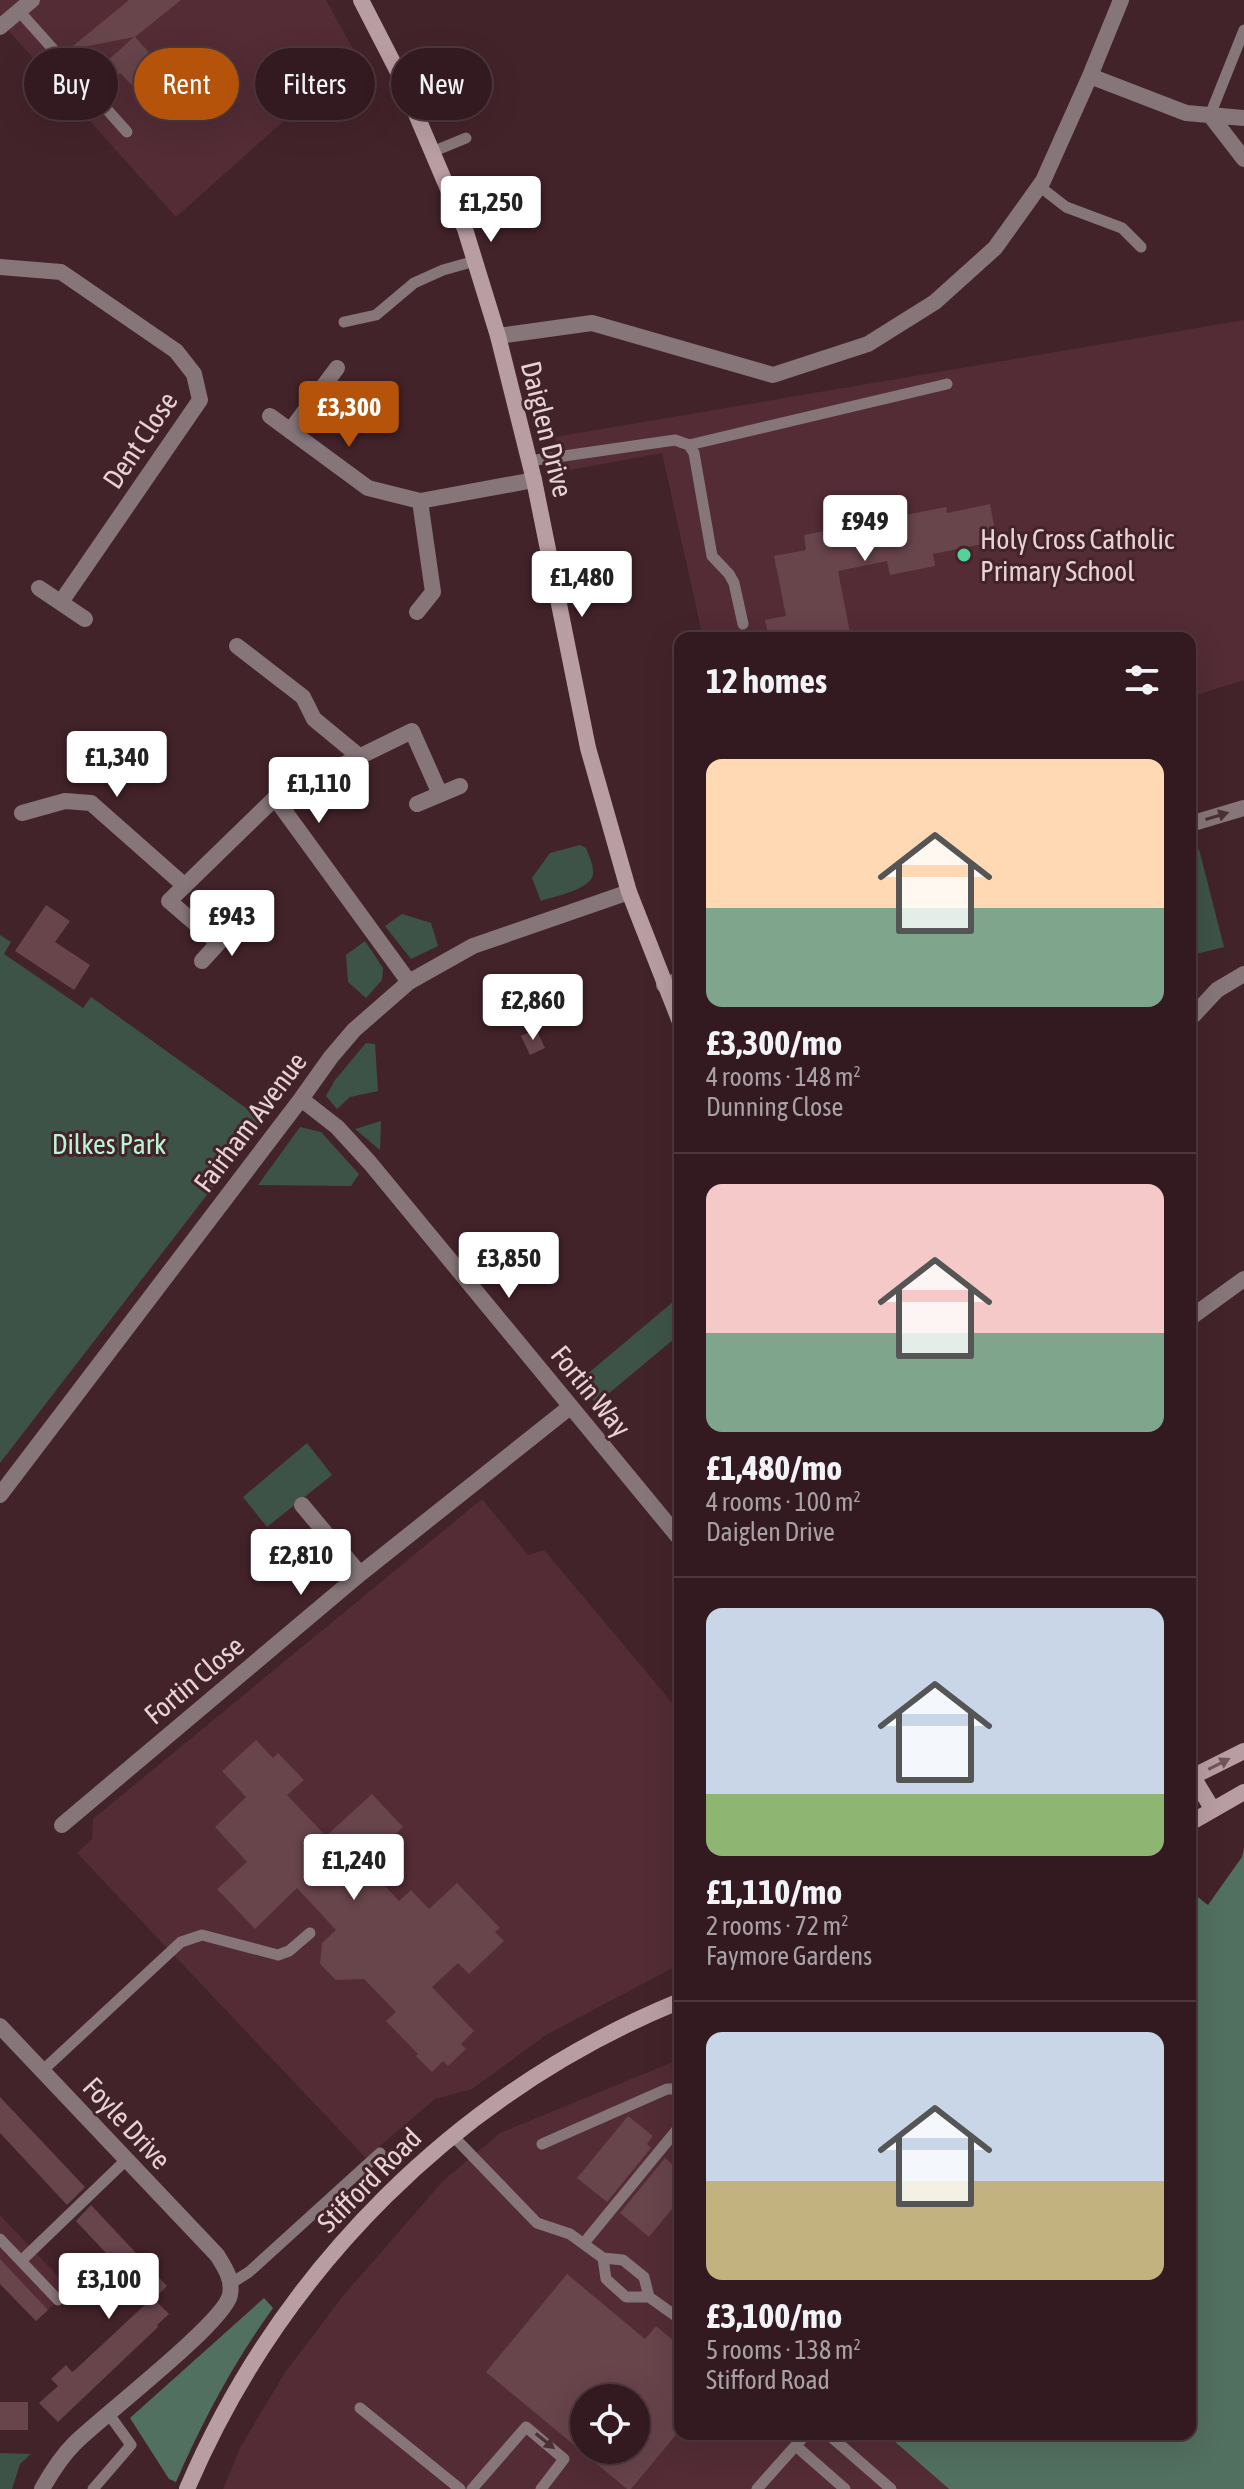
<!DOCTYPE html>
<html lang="en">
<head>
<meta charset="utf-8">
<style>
  body { margin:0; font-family:"Asap Condensed",sans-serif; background:#3a2329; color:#f1f3f6; height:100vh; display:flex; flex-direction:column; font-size:30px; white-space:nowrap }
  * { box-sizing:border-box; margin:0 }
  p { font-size:26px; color:#a8a1a5 }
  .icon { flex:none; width:44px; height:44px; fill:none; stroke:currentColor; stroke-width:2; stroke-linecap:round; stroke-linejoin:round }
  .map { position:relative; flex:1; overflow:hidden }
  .drawer { position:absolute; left:674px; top:632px; width:522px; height:1808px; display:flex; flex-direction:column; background:#321a20; border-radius:16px; box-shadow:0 8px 32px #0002,0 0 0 2px #4d383e }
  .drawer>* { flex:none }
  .guide { position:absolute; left:24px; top:48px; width:530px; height:72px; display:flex; gap:16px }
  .tools { position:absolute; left:570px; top:2384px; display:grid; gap:16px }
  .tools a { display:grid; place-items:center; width:80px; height:80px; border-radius:50%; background:#321a20; box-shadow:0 8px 32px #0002,0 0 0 2px #4d383e; font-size:40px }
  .price { position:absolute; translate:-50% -68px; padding:0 18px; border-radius:8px; background:#fff; color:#222; font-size:26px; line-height:52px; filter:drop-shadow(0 2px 4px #0008) }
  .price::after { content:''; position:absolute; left:50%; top:48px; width:24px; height:18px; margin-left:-12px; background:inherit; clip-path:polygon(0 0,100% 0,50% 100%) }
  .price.active { background:#b45309; color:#fff }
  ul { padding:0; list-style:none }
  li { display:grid; align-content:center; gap:16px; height:424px; padding:0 32px }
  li+li { border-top:2px solid #4d383e }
  li span { display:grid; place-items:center; height:248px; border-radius:16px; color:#555 }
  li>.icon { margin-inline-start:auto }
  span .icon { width:144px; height:144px; fill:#fffc; stroke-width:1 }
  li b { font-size:34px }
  h2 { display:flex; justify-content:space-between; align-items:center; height:96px; padding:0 32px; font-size:34px }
  .chip { padding:0 28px; border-radius:36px; background:#321a20; box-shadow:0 8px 32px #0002,0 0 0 2px #4d383e; font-size:28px; line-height:72px }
  .chip.active { background:#b45309; color:#fff }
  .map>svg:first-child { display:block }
  .built { fill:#532c35; fill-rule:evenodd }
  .green { fill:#3e5347 }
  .forest { fill:#52705f }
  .building { fill:#68444b; fill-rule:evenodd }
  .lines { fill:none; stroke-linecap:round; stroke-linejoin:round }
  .lane { stroke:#867679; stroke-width:11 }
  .street { stroke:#867679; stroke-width:16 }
  .secondary { stroke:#b89ea3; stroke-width:16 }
  .oneway { fill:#4d2f36 }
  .oneway2 { fill:#72545a }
  .poi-dot { fill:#52d397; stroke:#43232a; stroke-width:3 }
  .labels { text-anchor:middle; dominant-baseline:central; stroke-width:6; stroke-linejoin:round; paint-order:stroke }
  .street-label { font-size:28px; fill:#e7d2d5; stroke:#43232a }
  .poi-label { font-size:28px; fill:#e7d2d5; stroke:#43232a; text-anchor:start }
  .park-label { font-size:28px; fill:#b9f4d3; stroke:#43232a }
</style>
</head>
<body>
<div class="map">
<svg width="1244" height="2489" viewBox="0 0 1244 2489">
  <rect width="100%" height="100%" fill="#43232a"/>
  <path class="built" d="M0,0H326L357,56L176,217L0,21Z
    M1244,320V680L1190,697V638H703L662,453L564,471L555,437Z
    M482,1499L528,1555L544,1550L680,1712V1964L546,2035L472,2089L435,2099L366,2158L77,1853L92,1839L93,1819Z
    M680,2059V2434H886L949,2489H223L241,2446L284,2374L343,2296L443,2181L500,2133ZM584,2398H636V2450H584Z
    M0,2215L70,2289L36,2321L0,2284Z"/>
  <path class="green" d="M580,845L586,848C589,856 594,866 593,874C591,890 554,896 541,901L532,878L550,853Z
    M1199,849L1224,947L1196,954L1190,931V852Z
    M402,914L431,923L438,946L411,959L385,926Z
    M0,935L11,942L4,954L83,1008L91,997L264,1121L0,1463Z
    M365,941L383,968L382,980L366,998L348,982L346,955Z
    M366,1043L375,1044L378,1091L350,1097L337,1109L326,1096L335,1080Z
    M381,1121L380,1150L355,1129Z
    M300,1127L321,1132L359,1174L351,1186L258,1185Z
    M680,1296V1334L596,1404L579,1381Z
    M307,1443L332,1475L267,1527L243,1497Z
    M0,2453L31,2454L20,2464L12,2489H0Z"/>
  <path class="forest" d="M1244,1848V2489H949L886,2434H1190V1891L1208,1905L1242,1857Z
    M264,2298L273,2308C234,2362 203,2420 176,2482L169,2479L130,2418Z"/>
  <path class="building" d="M129,0H181L135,37L174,80L148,102L120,73L109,84L97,70L134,37L68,50Z
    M990,504L997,541L933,554L935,566L890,575L887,561L838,571L851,638H769L765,620L786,616L774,556L806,550L804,535L946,507L947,513Z
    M46,905L70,921L55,942L90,965L74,990L15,951Z
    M536,1029L545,1048L530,1055L521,1036Z
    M256,1740L273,1758L278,1753L304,1780L287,1795L326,1836L372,1794L403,1827L364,1863L399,1901L411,1890L429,1909L457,1883L500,1928L495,1932L504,1941L469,1974L458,1963L432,1987L474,2031L461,2044L466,2049L448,2066L443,2061L432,2072L416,2056L418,2054L386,2021L396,2012L364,1979L336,1980L320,1964L322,1943L336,1930L297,1888L255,1929L217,1889L247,1862L215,1827L246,1797L222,1771Z
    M0,2097L85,2187L67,2205L0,2133Z
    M628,2116L653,2136L647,2144L651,2148L607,2202L577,2178Z
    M665,2158L680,2171V2199L649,2237L620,2213Z
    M91,2205L167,2286L154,2299L169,2314L157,2325L158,2327L58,2422L39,2403L58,2386L51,2379L66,2365L72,2372L76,2369L150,2300L76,2221Z
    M0,2259L48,2310L36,2321L0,2284Z
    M567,2274L645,2339L656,2326L680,2346V2430L631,2489H627L486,2372ZM584,2398H636V2450H584Z
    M0,2402H28V2430H0Z"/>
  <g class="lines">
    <path class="lane" d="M19,11L127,132
      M1210,115L1244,30
      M432,152L466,138
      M1039,186L1066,207L1122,228L1141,247
      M344,322L376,315L414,283L443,270L475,261
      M689,445L947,384
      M529,461L675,440L689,445L694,453L712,556L729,574L734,583L743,624
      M42,2071L181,1942L202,1935L278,1955L289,1951L310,1933
      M453,2136L537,2223L570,2234L603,2258L623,2260L644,2277L649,2297H626L606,2279L603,2258
      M542,2144L667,2089H680
      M0,2239L58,2300
      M584,2243L680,2126
      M21,2261L126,2160
      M230,2284L249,2272L380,2153
      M649,2297L680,2319
      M360,2408L460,2489
      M828,2434L891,2489
      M796,2446L845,2489
      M93,2489L131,2445L108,2413
      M472,2489L526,2427L564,2459L541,2489
      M757,2489L806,2434"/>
    <path class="street" d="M0,27L32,0
      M1090,76L1121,0
      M1210,115L1244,159
      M0,267L61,272L176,351L194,374L200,400L61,602
      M498,336L592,323L773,375L868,344L935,302L995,248L1043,181L1090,76L1186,113L1244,118
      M270,416L368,488L420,501
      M290,431L337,368
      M39,588L85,619
      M417,612L433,592L420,501L534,480
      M237,646L303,697L314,719L360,757
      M417,804L460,786
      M22,813L65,801L91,803L185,886
      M1190,824L1244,808
      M218,943L169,901L275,798
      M202,961L232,928
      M409,982L275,798L412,731L440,794
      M664,985L680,980
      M1190,1019L1217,990L1244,974
      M301,1099L337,1127L370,1163L680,1539
      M1190,1318L1244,1279
      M0,1495L301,1099L331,1057L354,1030L409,982L473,946L629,892
      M302,1505L360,1574
      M62,1825L360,1574L570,1407
      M0,2026L217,2255C225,2268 233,2279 230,2295C224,2323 101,2417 74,2444C61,2457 51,2473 42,2489"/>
    <path class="secondary" d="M361,0L399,74L465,229L498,336L534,480L588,748L629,892L680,1022
      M1190,1772L1213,1810
      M1190,1778L1244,1751
      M1190,1823L1244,1792
      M187,2489C281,2269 458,2092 680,2001"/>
  </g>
  <defs><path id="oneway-solid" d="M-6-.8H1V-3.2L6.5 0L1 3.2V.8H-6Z" transform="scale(2)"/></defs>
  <g class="oneway">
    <use href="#oneway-solid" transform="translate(1217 816) rotate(-17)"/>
    <use href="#oneway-solid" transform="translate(545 2441) rotate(39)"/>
  </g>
  <use class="oneway2" href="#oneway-solid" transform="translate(1219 1764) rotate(-27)"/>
  <circle class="poi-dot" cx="964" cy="555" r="8"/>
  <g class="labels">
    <g class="street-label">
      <text transform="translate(547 429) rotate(76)">Daiglen Drive</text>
      <text transform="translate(140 440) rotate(-56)">Dent Close</text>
      <text transform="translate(250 1122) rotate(-53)">Fairham Avenue</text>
      <text transform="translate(591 1391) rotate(51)">Fortin Way</text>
      <text transform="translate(194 1680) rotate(-40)">Fortin Close</text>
      <text transform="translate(127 2123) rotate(47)">Foyle Drive</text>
      <text transform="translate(369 2180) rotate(-45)">Stifford Road</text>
    </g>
    <g class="poi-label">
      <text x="980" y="539">Holy Cross Catholic<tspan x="980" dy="32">Primary School</tspan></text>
    </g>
    <g class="park-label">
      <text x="109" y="1144">Dilkes Park</text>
    </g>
  </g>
</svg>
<div class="tools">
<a><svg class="icon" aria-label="locate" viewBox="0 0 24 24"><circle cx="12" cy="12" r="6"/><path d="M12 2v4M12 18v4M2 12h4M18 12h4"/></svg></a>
</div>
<b class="price" style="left:491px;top:244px">£1,250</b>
<b class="price active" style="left:349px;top:449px">£3,300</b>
<b class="price" style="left:865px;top:563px">£949</b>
<b class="price" style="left:582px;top:619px">£1,480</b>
<b class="price" style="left:117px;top:799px">£1,340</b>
<b class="price" style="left:319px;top:825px">£1,110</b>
<b class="price" style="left:232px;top:958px">£943</b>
<b class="price" style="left:533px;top:1042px">£2,860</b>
<b class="price" style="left:509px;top:1300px">£3,850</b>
<b class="price" style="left:301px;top:1597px">£2,810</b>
<b class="price" style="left:354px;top:1902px">£1,240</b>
<b class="price" style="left:109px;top:2321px">£3,100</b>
<div class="guide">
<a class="chip">Buy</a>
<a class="chip active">Rent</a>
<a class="chip">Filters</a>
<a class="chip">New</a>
</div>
<section class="drawer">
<h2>12 homes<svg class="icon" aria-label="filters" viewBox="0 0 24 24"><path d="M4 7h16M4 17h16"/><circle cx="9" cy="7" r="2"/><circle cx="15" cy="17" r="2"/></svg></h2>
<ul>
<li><span style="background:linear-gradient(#ffd9b3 60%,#7fa58c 0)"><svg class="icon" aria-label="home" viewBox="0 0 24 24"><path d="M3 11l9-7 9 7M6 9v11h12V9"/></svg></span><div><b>£3,300/mo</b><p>4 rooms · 148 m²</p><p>Dunning Close</p></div></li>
<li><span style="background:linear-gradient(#f6c9c9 60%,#7fa58c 0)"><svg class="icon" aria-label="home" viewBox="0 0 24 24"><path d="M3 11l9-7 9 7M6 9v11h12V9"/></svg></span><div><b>£1,480/mo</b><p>4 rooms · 100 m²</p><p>Daiglen Drive</p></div></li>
<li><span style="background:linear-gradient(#c9d6e8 75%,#8fb573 0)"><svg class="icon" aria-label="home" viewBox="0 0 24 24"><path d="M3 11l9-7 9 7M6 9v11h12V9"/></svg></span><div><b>£1,110/mo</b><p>2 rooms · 72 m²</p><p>Faymore Gardens</p></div></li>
<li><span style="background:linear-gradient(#c9d6e8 60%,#c2b280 0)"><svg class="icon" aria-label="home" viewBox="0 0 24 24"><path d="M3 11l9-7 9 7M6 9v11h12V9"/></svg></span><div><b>£3,100/mo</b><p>5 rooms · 138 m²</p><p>Stifford Road</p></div></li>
</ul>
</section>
</div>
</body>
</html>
